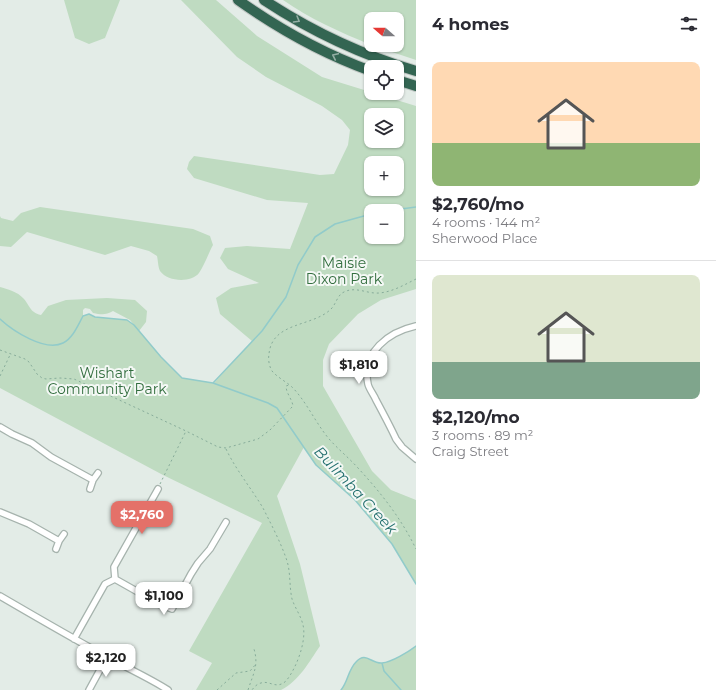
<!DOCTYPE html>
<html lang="en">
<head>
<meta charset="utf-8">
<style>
  body { margin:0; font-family:Montserrat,sans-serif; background:#f7f7f7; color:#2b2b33; height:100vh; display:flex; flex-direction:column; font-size:15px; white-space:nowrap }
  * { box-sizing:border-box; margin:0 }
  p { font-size:13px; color:#7c7c81 }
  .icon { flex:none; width:22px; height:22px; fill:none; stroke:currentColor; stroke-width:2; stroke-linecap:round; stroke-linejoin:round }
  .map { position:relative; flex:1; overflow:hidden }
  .panel { display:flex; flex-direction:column; background:#fff; width:300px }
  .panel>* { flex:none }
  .needle { width:26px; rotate:290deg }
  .buttons { position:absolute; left:364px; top:12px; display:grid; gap:8px }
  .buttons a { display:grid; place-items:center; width:40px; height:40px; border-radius:8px; background:#fff; box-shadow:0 1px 3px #0004; font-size:20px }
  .price { position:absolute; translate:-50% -34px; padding:0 9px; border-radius:8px; background:#fff; color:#222; font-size:13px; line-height:26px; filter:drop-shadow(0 1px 2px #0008) }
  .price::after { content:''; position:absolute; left:50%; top:24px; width:12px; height:9px; margin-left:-6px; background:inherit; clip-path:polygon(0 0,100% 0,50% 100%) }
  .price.active { background:#e47169; color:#fff }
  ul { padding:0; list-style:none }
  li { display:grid; align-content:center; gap:8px; height:212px; padding:0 16px }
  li+li { border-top:1px solid #e1e1e2 }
  li span { display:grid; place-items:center; height:124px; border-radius:8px; color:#555 }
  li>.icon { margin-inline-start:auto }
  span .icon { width:72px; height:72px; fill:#fffc; stroke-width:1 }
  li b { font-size:17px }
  h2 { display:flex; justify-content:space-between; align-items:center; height:48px; padding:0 16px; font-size:17px }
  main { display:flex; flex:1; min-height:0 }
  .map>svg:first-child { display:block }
  .green { fill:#bfdbc1; fill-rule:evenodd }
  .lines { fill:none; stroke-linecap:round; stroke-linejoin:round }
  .stream { stroke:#91cbca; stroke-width:1.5 }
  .minor-casing { stroke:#a6b3ad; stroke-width:8 }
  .motorway-casing { stroke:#c2c8c5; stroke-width:12 }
  .path { stroke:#87ac9a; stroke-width:1; stroke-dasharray:2 3; stroke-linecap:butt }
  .minor { stroke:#fff; stroke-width:5.5 }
  .motorway { stroke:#336552; stroke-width:10 }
  .oneway { stroke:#94aea4 }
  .labels { text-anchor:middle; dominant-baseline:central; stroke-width:4; stroke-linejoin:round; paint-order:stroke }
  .park-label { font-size:14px; fill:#336e3f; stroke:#f4f8f5 }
  .water-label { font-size:15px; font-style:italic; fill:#257170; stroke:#f4f8f5 }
</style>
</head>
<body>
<main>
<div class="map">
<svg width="416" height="690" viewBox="0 0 416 690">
  <rect width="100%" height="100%" fill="#e3ece7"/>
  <path class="green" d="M64,0H120L105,38L89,44L75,38Z
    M181,0H216L257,36L322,77L416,106V289L381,300L358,314L329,344L323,360V386L372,471L391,490L416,500V584L392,544L355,500L316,465L304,447L277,496L300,564L320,646C309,662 299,681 281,690H196L212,663L189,651L262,523L163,475L0,388V287C7,289 18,292 23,298C30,305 29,312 41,315L48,306L66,300L107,298L135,300L147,311L146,322L139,331L161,357L182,378L214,383L252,341L220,314L216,298L231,288L259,283L228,269L220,258L225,248L247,246L290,249L308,203L267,200L194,178L187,169L189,162L194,156L320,175L334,174L348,145L350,130L342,120L322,106L266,77L237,57ZM371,115H397V141H371ZM371,163H397V189H371ZM371,211H397V237H371ZM85,308L90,309L93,313C102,315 106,315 113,311L130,320L134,325L127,320L95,317L89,314L83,316V310Z
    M283,0H416V60L371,45H397V19H371V45C340,32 310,19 283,0Z
    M40,207L193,229L210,236L213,245C209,252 204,266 199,273C191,283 168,282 160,271C158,267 158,260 157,256L149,251L131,246L105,255L27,232L11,247L0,246V216L1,218L13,221L21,213Z
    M416,646V690H341C348,682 348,670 356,662C366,651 371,664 382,663C392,662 408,652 416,646Z"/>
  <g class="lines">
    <path class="stream" d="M386,211L416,207
      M0,319C13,331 45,352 63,343C73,338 78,325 83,316L89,314L95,317L127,320L134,325L161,357L182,378L213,383L268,403L277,408L316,465L355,500L392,544L416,584
      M213,383L262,331L286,297L298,265L315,237L335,224L371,214
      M382,663L384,671L401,690
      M341,690C348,682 348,670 356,662C366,651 371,664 382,663C392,662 408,652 416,646"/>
    <defs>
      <path id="minor" d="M416,326C389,332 361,352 368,384C369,389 374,395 376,400C383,413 390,426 396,439L402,447L416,459
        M0,427L12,434L32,443L51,457L93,480
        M90,489L93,480L98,473
        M0,512L29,524L59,541
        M56,549L59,541L64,534
        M115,579L114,567L158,489
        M0,596C36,617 72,638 109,658C129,669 149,678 168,690
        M74,639L105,584L115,579L161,605L172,609L191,574L198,563L210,549L226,522
        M89,690L107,657"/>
      <path id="motorway" d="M238,0C279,29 324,54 371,71
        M264,0C311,31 362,55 416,71
        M397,80L416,86"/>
    </defs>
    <use href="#minor" class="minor-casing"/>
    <use href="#motorway" class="motorway-casing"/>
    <path class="path" d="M416,279C404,285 392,292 379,293C367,294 356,286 344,292C337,295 336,305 330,310C311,327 272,322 269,354C268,359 269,366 272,371C278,378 287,382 293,388C308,404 316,424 330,440C339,450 349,458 358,468C381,493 401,518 416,549
      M0,350L25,359L29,362L37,374L42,378L46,379L60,378L74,379L186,431L218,447L226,448L258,439L270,430L293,406C292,399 286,393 286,386L289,385
      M0,376L10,355
      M226,449C236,470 251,488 263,508C271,524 280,541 286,558C291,571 289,586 292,599C295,608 301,616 303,625C307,641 296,669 286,681C276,690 270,680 261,683C257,684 254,687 252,690
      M160,484L186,431
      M217,690L236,673L250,671L256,664
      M248,690C253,674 259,666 254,649"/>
    <use href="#minor" class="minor"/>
    <use href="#motorway" class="motorway"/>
  </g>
  <defs><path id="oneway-chevron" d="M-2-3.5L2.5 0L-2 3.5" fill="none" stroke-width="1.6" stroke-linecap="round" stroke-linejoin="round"/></defs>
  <g class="oneway">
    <use href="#oneway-chevron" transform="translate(297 20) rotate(30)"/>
    <use href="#oneway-chevron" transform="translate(335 56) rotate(-155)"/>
  </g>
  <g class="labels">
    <g class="park-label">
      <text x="344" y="263">Maisie<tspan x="344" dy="16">Dixon Park</tspan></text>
      <text x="107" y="373">Wishart<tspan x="107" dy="16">Community Park</tspan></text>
    </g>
    <g class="water-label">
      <text transform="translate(356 490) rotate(47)">Bulimba Creek</text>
    </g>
  </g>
</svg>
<div class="buttons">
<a><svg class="needle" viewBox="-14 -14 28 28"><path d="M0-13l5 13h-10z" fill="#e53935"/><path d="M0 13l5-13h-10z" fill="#7c7c81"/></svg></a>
<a><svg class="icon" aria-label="locate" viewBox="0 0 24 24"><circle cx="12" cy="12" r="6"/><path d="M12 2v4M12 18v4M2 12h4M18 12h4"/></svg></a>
<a><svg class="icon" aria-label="layers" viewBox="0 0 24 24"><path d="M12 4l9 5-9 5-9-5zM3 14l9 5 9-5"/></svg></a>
<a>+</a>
<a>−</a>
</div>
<b class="price" style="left:359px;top:385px">$1,810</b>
<b class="price active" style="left:142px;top:535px">$2,760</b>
<b class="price" style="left:164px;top:616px">$1,100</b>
<b class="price" style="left:106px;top:678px">$2,120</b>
</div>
<section class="panel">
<h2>4 homes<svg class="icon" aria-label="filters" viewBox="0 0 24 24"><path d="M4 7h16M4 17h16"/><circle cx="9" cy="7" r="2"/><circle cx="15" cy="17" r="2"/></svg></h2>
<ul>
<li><span style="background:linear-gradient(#ffd9b3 65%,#8fb573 0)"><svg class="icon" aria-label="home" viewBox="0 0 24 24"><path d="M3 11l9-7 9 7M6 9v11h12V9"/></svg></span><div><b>$2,760/mo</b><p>4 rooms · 144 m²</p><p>Sherwood Place</p></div></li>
<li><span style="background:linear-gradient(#dfe7d0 70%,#7fa58c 0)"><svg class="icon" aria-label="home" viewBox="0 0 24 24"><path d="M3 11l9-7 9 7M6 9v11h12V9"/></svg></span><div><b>$2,120/mo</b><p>3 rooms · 89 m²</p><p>Craig Street</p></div></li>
</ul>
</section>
</main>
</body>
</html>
